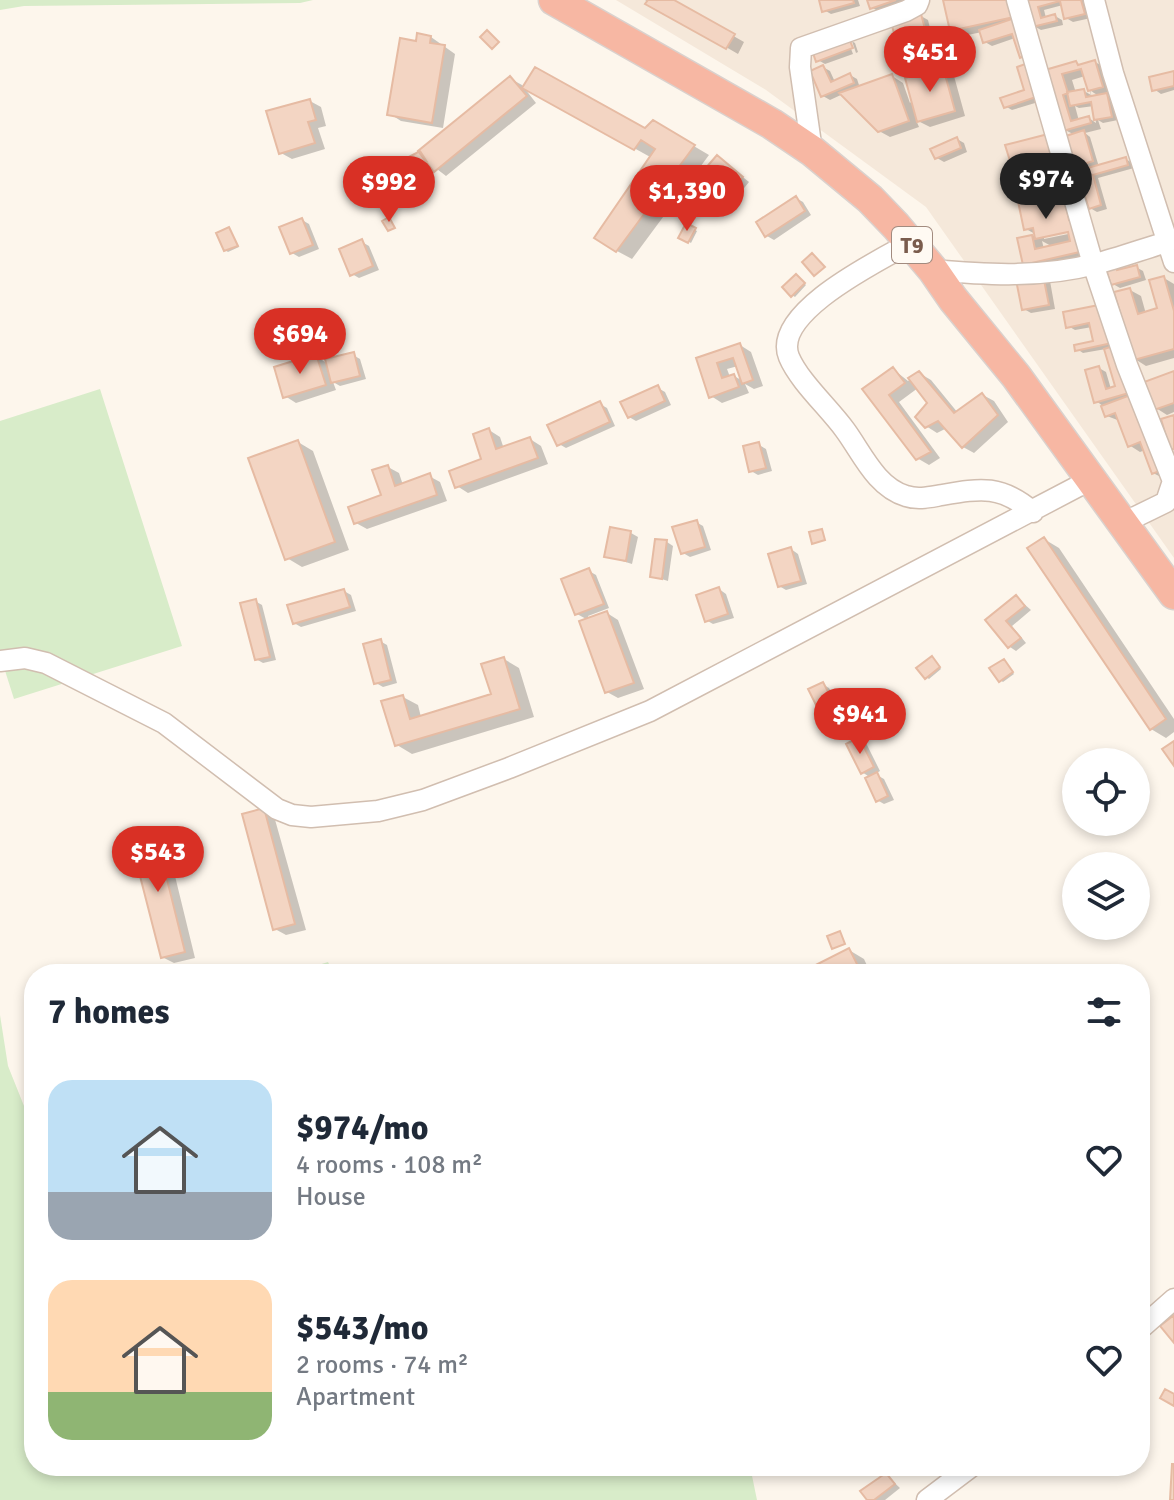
<!DOCTYPE html>
<html lang="en">
<head>
<meta charset="utf-8">
<style>
  body { margin:0; font-family:Signika,sans-serif; background:#f6f6f7; color:#1f2937; height:100vh; display:flex; flex-direction:column; font-size:30px; white-space:nowrap }
  * { box-sizing:border-box; margin:0 }
  p { font-size:26px; color:#747a83 }
  .icon { flex:none; width:44px; height:44px; fill:none; stroke:currentColor; stroke-width:2; stroke-linecap:round; stroke-linejoin:round }
  .map { position:relative; flex:1; overflow:hidden }
  .sheet { position:absolute; left:24px; top:964px; width:1126px; height:512px; display:flex; flex-direction:column; background:#fff; border-radius:32px; box-shadow:0 4px 12px #0003 }
  .sheet>* { flex:none }
  .fabs { position:absolute; left:1062px; top:748px; display:grid; gap:16px }
  .fabs a { display:grid; place-items:center; width:88px; height:88px; border-radius:50%; background:#fff; box-shadow:0 4px 12px #0003; font-size:40px }
  .price { position:absolute; translate:-50% -68px; padding:0 18px; border-radius:28px; background:#d93025; color:#fff; font-size:26px; line-height:52px; filter:drop-shadow(0 2px 4px #0008) }
  .price::after { content:''; position:absolute; left:50%; top:48px; width:24px; height:18px; margin-left:-12px; background:inherit; clip-path:polygon(0 0,100% 0,50% 100%) }
  .price.selected { background:#222; color:#fff }
  ul { padding:0; list-style:none }
  li { display:flex; align-items:center; gap:24px; height:200px; padding:0 24px }
  li span { display:grid; place-items:center; flex:none; width:224px; height:160px; border-radius:24px; color:#555 }
  li>.icon { margin-inline-start:auto }
  span .icon { width:96px; height:96px; fill:#fffc; stroke-width:1 }
  li b { font-size:34px }
  h2 { display:flex; justify-content:space-between; align-items:center; height:96px; padding:0 24px; font-size:34px }
  .map>svg:first-child { display:block }
  .residential { fill:#f5e8da }
  .green { fill:#d8ecc9 }
  .shadow { fill:#0003; fill-rule:evenodd }
  .building { fill:#f3d5c3; stroke:#e6bba3; stroke-width:2 }
  .lines { fill:none; stroke-linecap:round; stroke-linejoin:round }
  .minor-casing { stroke:#d1beb0; stroke-width:23 }
  .highway-casing { stroke:#dad1cd; stroke-width:33 }
  .minor { stroke:#fff; stroke-width:20 }
  .highway { stroke:#f7b7a3; stroke-width:30 }
  .labels { text-anchor:middle; dominant-baseline:central; stroke-width:6; stroke-linejoin:round; paint-order:stroke }
  .shield { fill:#fffaf3; stroke:#a28b7f; stroke-width:2 }
  .shield-label { font-size:22px; font-weight:bold; fill:#7a5c4d }
</style>
</head>
<body>
<div class="map">
<svg width="1174" height="1500" viewBox="0 0 1174 1500">
  <rect width="100%" height="100%" fill="#fdf6ec"/>
  <path class="residential" d="M616,0H1174V558L926,207L766,90Z"/>
  <path class="green" d="M0,0H313L300,3L24,6L0,10Z
    M100,389L182,646L14,699L0,655V421Z
    M328,962L334,974H290Z
    M0,1015L8,1066L34,1131V1466H750L757,1500H0Z"/>
  <path class="shadow" d="M645,0H670L744,42L738,54Z
    M821,0H858L860,6L831,14L824,10Z
    M869,0H923L883,14L871,7Z
    M945,0H1019L1028,60L1021,56L1015,38L992,46L985,42L982,32L963,36L952,30Z
    M1033,0H1086L1091,18L1073,22L1066,18L1063,5L1044,10L1046,18L1055,16L1062,20L1063,25L1041,30L1034,26Z
    M921,16L928,20L931,32L903,40L896,36Z
    M431,37L455,54L443,128L401,121L390,114L418,43Z
    M848,39L855,43L858,52L856,53L852,41H848L853,54L825,64L818,60Z
    M1095,62L1106,68L1113,93L1106,95L1114,100L1118,120L1103,123L1098,120L1101,129L1085,133L1090,137L1099,167L1126,159L1132,163L1134,168L1098,178L1107,209L1097,212L1090,208L1086,171L1076,165L1075,135L1065,130L1047,71L1076,63L1082,66ZM1085,76L1091,95L1084,91L1076,93L1072,80ZM1090,90L1094,93L1101,97L1092,98ZM1075,106L1079,108L1094,106L1096,123L1089,118L1079,121Z
    M823,67L830,71L835,82L850,75L857,79L860,88L892,76L903,83L910,103L943,69L954,76L965,116L930,127L916,120L919,127L890,137L879,131L843,94L830,100L823,96Z
    M1174,73V90L1161,94L1154,89Z
    M511,79L522,85L536,103L446,176L429,163L417,171L414,169Z
    M524,87L646,131L653,122L709,155L632,259L617,251L652,158Z
    M1027,91L1045,100L1012,110L1005,106Z
    M310,101L321,107L326,126L318,128L325,149L292,159L281,153Z
    M1052,135L1094,257L1035,270L1024,263L1019,239L1037,235L1026,229L1029,186L1019,181L1025,170L1012,163ZM1077,228L1078,232L1044,239V235ZM1042,241L1053,247L1044,249Z
    M957,139L964,143L967,152L944,162L937,158Z
    M724,162L749,182L732,203L713,189L697,208L683,198Z
    M796,198L803,202L811,215L774,240L767,236L758,223Z
    M302,220L309,224L319,249L299,257L292,253Z
    M687,226L697,231L691,243L681,237Z
    M229,229L239,247L228,252L225,250Z
    M362,242L369,246L379,270L359,278L352,274Z
    M1115,265L1122,269L1136,267L1143,271L1146,280L1120,288L1113,284Z
    M799,278L806,285L795,297L792,295Z
    M1164,278L1174,284V358L1146,366L1135,359L1130,290L1141,296L1146,314L1159,310Z
    M1050,281L1055,309L1031,313L1024,309L1019,282Z
    M1104,306L1165,479L1153,473L1145,450L1140,452L1129,445L1120,421L1107,416L1103,406L1096,401L1099,368L1106,372L1111,389L1117,388L1106,349L1083,353L1077,349L1095,342L1092,327L1075,330L1068,326Z
    M740,345L751,352L763,386L754,389L745,384L749,393L722,403L711,396L698,360ZM738,366L743,381L734,376L730,377L727,369Z
    M353,355L360,359L366,379L340,386L333,382L336,390L296,403L285,396L316,356L328,364Z
    M893,369L908,381L919,373L931,380L958,413L983,395L994,401L1008,422L974,453L963,447L947,428L937,433L926,426L929,403L918,388L899,402L940,458L929,465L917,458L865,389Z
    M1174,373V412L1167,415L1156,408Z
    M658,388L665,392L671,405L636,421L629,417Z
    M600,404L607,408L615,426L566,448L559,444Z
    M489,430L500,437L504,449L530,439L541,446L548,464L468,493L457,486L484,460Z
    M298,442L313,451L349,550L302,567L287,558Z
    M759,445L766,449L772,471L758,475L751,471Z
    M388,467L399,473L403,485L429,476L440,482L447,501L367,529L356,523L383,496Z
    M696,522L703,526L711,550L690,557L683,553Z
    M631,533L638,537L632,564L606,556Z
    M1044,539L1059,548L1174,719V732L1166,738L1151,729Z
    M667,542L673,546L668,581L652,576Z
    M791,549L798,554L807,584L786,590L779,586Z
    M589,571L596,575L609,608L588,616L589,620L607,613L618,620L644,689L618,698L607,692L588,620L577,614Z
    M719,589L726,594L734,618L713,624L706,620Z
    M344,591L351,595L356,611L301,627L294,623Z
    M1016,597L1031,610L1012,626L1026,643L1016,651L1010,647L988,620Z
    M255,601L262,605L276,660L263,663L256,659Z
    M380,641L387,645L397,683L383,687L376,683Z
    M504,659L519,668L534,717L412,754L397,745L403,697L418,705L421,717L493,696Z
    M935,660L941,669L929,679L926,677Z
    M1004,661L1014,674L1003,682L1000,680Z
    M822,684L829,688L849,725L837,731L830,727Z
    M859,739L866,743L880,771L875,774L884,779L894,800L884,804L877,800L871,778L862,772Z
    M263,810L274,816L306,930L286,935L275,929Z
    M155,833L166,839L195,958L174,963L162,957Z
    M849,950L864,959L871,974H802Z
    M1140,1120L1148,1133L1140,1137Z
    M886,1475L900,1488L885,1500H870Z"/>
  <path class="building" d="M648,0H674L735,34L726,49L645,4Z
    M819,0H853L854,3L822,12Z
    M867,0H896L870,9Z
    M943,0H1010L1014,17L950,31Z
    M1025,0H1081L1085,14L1064,19L1060,1L1038,7L1041,18L1055,14L1057,21L1032,27Z
    M921,14L925,29L895,37L891,22Z
    M1018,17L1030,54L1020,58L1012,34L983,43L979,30Z
    M487,30L499,42L492,49L480,37Z
    M417,33L431,36L430,43L445,45L432,123L387,115L400,38L416,41Z
    M848,36L853,48L816,62L812,50Z
    M1095,60L1103,87L1088,91L1081,69L1062,74L1068,93L1063,95L1071,121L1089,116L1091,123L1063,131L1045,70L1076,61L1078,65Z
    M1028,63L1039,96L1004,108L1000,98L1024,90L1017,67Z
    M823,65L831,82L850,73L854,83L821,97L810,71Z
    M535,67L645,128L653,120L695,145L616,252L594,238L655,149L641,140L634,150L522,88Z
    M943,67L955,111L917,122L905,78Z
    M1174,71V86L1152,91L1149,77Z
    M892,74L909,121L878,132L839,93Z
    M510,76L527,96L434,172L418,151Z
    M1084,89L1086,97L1107,93L1112,117L1094,120L1091,102L1070,106L1067,92Z
    M310,99L316,120L308,122L315,143L279,154L266,111Z
    M1084,130L1093,161L1075,167L1066,136Z
    M1052,133L1062,170L1017,182L1014,171L1052,161L1050,154L1011,164L1005,145Z
    M957,137L961,148L935,159L930,149Z
    M420,151L427,162L412,171L405,159Z
    M717,155L743,177L724,200L706,186L689,205L680,198Z
    M1126,157L1128,165L1093,175L1101,205L1089,209L1077,171Z
    M1060,178L1069,220L1077,218L1084,251L1023,265L1017,238L1032,235L1035,249L1070,241L1068,232L1035,239L1033,228L1024,230L1015,187Z
    M796,196L805,211L765,237L756,222Z
    M389,217L395,228L388,231L382,221Z
    M302,218L313,245L290,254L279,227Z
    M686,223L696,228L688,243L678,238Z
    M229,227L238,246L224,251L216,233Z
    M362,239L373,266L350,276L339,249Z
    M812,253L825,267L814,276L802,262Z
    M1115,263L1117,270L1137,265L1140,277L1111,285L1105,266Z
    M796,274L805,283L791,297L782,287Z
    M1043,275L1049,305L1022,310L1016,280Z
    M1164,276L1174,311V349L1134,360L1114,292L1130,288L1138,314L1157,308L1149,280Z
    M1104,304L1112,343L1075,351L1074,345L1093,341L1089,323L1066,328L1063,312Z
    M740,343L753,380L742,384L733,358L717,363L722,378L734,374L739,387L709,398L696,358Z
    M1116,345L1129,393L1094,403L1085,370L1099,366L1106,389L1115,386L1104,349Z
    M354,352L360,376L331,383L325,359Z
    M316,354L326,385L283,398L274,367Z
    M893,367L905,383L889,395L931,452L916,460L862,389Z
    M919,371L954,413L982,393L998,415L962,448L938,421L925,428L915,417L927,403L908,378Z
    M1174,371V403L1154,410L1144,382Z
    M658,385L665,401L628,418L620,402Z
    M1133,394L1162,470L1152,474L1140,442L1128,447L1115,413L1105,417L1101,406Z
    M600,401L610,422L557,446L547,425Z
    M1174,415V449L1170,450L1161,419Z
    M489,428L496,449L530,437L538,458L455,488L449,471L481,459L473,434Z
    M298,440L335,542L285,560L248,458Z
    M759,442L766,468L749,472L743,446Z
    M388,465L395,486L430,473L437,495L354,524L348,507L381,495L372,470Z
    M697,520L705,547L681,554L672,527Z
    M610,527L631,531L626,561L604,557Z
    M822,529L825,540L812,544L809,532Z
    M1044,537L1166,719L1150,730L1027,548Z
    M655,539L667,540L662,579L650,577Z
    M791,547L801,581L778,587L768,554Z
    M589,568L604,604L575,615L561,579Z
    M719,587L728,614L705,622L696,595Z
    M344,589L350,607L293,624L287,605Z
    M1016,595L1025,606L1006,621L1021,638L1008,648L985,620Z
    M256,599L270,657L255,660L240,603Z
    M607,611L634,683L605,693L579,621Z
    M381,639L391,680L374,684L363,644Z
    M932,656L940,667L925,679L916,668Z
    M504,657L520,709L395,746L381,701L403,695L410,719L491,694L481,664Z
    M1004,659L1013,672L999,682L989,668Z
    M823,682L843,721L828,729L808,689Z
    M859,737L874,767L861,774L846,744Z
    M1174,741V766L1162,749Z
    M877,772L888,796L876,802L865,778Z
    M264,808L295,924L273,930L242,814Z
    M155,831L185,952L161,958L130,837Z
    M840,931L845,944L832,949L827,936Z
    M849,948L862,974H798Z
    M1174,1315V1343L1160,1326Z
    M1165,1389L1174,1394V1406L1160,1398Z
    M1172,1464H1174V1500H1170Z
    M886,1473L895,1484L874,1500H867L860,1491Z"/>
  <g class="lines">
    <defs>
      <path id="minor" d="M1017,0L1093,264L1127,365L1173,481L1166,502L1123,523
        M1094,0L1113,73L1174,262
        M812,151L800,67L801,48L906,11L917,5L919,0
        M910,243C878,261 771,313 789,357C799,381 829,408 845,430C862,453 876,487 906,496C918,500 930,497 942,495C982,488 1001,485 1033,512
        M933,270C987,275 1042,278 1095,264C1119,258 1143,249 1167,242
        M0,661L25,658L46,663L164,723L277,809L292,815L311,817L378,811L423,800L509,768L650,711L1090,480
        M1140,1329L1174,1299
        M927,1500L972,1466"/>
      <path id="highway" d="M554,0L772,124L812,151L870,199L896,226L933,270L953,299L1016,376L1174,594"/>
    </defs>
    <use href="#minor" class="minor-casing"/>
    <use href="#highway" class="highway-casing"/>
    <use href="#minor" class="minor"/>
    <use href="#highway" class="highway"/>
  </g>
  <g class="labels">
    <rect class="shield" x="892" y="227" width="40" height="36" rx="6"/>
    <g class="shield-label">
      <text x="912" y="245">T9</text>
    </g>
  </g>
</svg>
<div class="fabs">
<a><svg class="icon" aria-label="locate" viewBox="0 0 24 24"><circle cx="12" cy="12" r="6"/><path d="M12 2v4M12 18v4M2 12h4M18 12h4"/></svg></a>
<a><svg class="icon" aria-label="layers" viewBox="0 0 24 24"><path d="M12 4l9 5-9 5-9-5zM3 14l9 5 9-5"/></svg></a>
</div>
<b class="price" style="left:930px;top:94px">$451</b>
<b class="price selected" style="left:1046px;top:221px">$974</b>
<b class="price" style="left:389px;top:224px">$992</b>
<b class="price" style="left:687px;top:233px">$1,390</b>
<b class="price" style="left:300px;top:376px">$694</b>
<b class="price" style="left:860px;top:756px">$941</b>
<b class="price" style="left:158px;top:894px">$543</b>
<section class="sheet">
<h2>7 homes<svg class="icon" aria-label="filters" viewBox="0 0 24 24"><path d="M4 7h16M4 17h16"/><circle cx="9" cy="7" r="2"/><circle cx="15" cy="17" r="2"/></svg></h2>
<ul>
<li><span style="background:linear-gradient(#bfe0f5 70%,#9aa5b1 0)"><svg class="icon" aria-label="home" viewBox="0 0 24 24"><path d="M3 11l9-7 9 7M6 9v11h12V9"/></svg></span><div><b>$974/mo</b><p>4 rooms · 108 m²</p><p>House</p></div><svg class="icon" aria-label="heart" viewBox="0 0 24 24"><path d="M12 20l-8-8c-3-5 5-10 8-4 3-6 11-1 8 4z"/></svg></li>
<li><span style="background:linear-gradient(#ffd9b3 70%,#8fb573 0)"><svg class="icon" aria-label="home" viewBox="0 0 24 24"><path d="M3 11l9-7 9 7M6 9v11h12V9"/></svg></span><div><b>$543/mo</b><p>2 rooms · 74 m²</p><p>Apartment</p></div><svg class="icon" aria-label="heart" viewBox="0 0 24 24"><path d="M12 20l-8-8c-3-5 5-10 8-4 3-6 11-1 8 4z"/></svg></li>
</ul>
</section>
</div>
</body>
</html>
